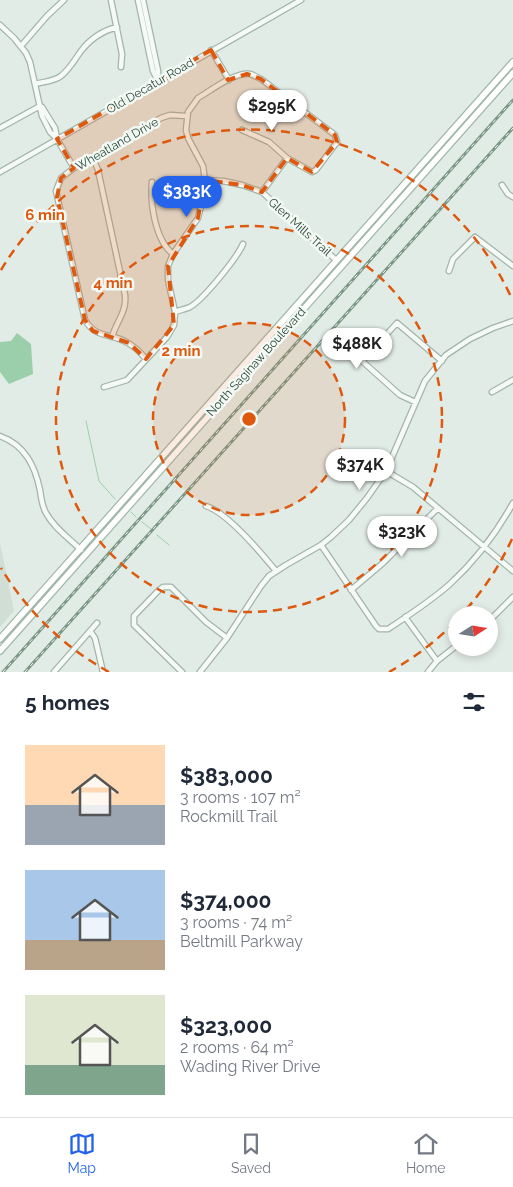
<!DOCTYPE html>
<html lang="en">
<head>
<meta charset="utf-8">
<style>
  body { margin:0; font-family:Raleway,sans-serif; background:#f6f6f7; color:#1f2937; height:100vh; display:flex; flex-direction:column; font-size:19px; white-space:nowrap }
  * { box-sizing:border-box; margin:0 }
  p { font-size:16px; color:#747a83 }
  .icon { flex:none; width:28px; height:28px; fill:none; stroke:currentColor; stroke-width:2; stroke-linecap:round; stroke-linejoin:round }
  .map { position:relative; height:672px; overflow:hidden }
  .side { display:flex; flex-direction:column; background:#fff; flex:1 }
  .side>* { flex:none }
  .needle { width:32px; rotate:78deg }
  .tools { position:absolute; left:448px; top:606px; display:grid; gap:10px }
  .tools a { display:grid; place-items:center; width:50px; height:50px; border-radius:50%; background:#fff; box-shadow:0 2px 8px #0003; font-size:25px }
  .price { position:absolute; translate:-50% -42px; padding:0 11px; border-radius:18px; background:#fff; color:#222; font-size:16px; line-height:32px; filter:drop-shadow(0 1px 2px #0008) }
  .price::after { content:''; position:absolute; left:50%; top:30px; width:15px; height:11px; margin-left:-8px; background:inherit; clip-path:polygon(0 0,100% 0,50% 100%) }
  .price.active { background:#2563eb; color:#fff }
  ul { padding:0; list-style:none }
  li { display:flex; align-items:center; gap:15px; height:125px; padding:0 25px }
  li span { display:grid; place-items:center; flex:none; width:140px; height:100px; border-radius:0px; color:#555 }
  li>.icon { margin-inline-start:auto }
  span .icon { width:60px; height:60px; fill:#fffc; stroke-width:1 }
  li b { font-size:21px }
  h2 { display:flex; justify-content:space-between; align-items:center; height:60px; padding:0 25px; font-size:21px }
  .tab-bar { display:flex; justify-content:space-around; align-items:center; height:70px; border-top:1px solid #e0e1e3; background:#fff; font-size:14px; color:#747a83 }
  .tab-bar a { display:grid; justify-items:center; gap:2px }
  .tab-bar .active { color:#2563eb }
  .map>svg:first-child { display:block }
  .built { fill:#d0ded5 }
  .water { fill:#9bcfab }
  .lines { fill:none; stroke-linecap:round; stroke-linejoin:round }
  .stream { stroke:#9bcfab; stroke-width:1 }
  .minor-casing { stroke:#a3b4aa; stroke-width:7 }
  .major-casing { stroke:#a1b9aa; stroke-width:8 }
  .minor { stroke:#f6faf7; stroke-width:4.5 }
  .major { stroke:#fff; stroke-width:5.5 }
  .rail-casing { stroke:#7a9786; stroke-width:3 }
  .rail { stroke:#f3f9f5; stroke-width:1; stroke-dasharray:4; stroke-linecap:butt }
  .marked { fill:#de580e; fill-opacity:0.2; stroke:#de580e; stroke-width:4; stroke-dasharray:10 6; stroke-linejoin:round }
  .ring { fill:none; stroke:#de580e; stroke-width:2.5; stroke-dasharray:9 6 }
  .labels { text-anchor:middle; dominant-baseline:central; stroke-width:5; stroke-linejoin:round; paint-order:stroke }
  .street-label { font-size:12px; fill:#294635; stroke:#f3f9f5 }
  .centre { fill:#de580e; stroke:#f3f9f5; stroke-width:2.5 }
  .ring-label { font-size:15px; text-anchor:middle; font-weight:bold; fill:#de580e; stroke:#f3f9f5; stroke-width:5; stroke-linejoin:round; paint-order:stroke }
</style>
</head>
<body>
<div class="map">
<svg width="513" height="672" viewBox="0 0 513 672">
  <rect width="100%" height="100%" fill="#e2ece6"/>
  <path class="built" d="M0,543L14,611L0,627Z"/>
  <path class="water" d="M17,333L31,344L33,374L9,384L0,372V342L11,341Z"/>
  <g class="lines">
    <path class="stream" d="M86,421L99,481L115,499
      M131,512L136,517
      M142,522L151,529
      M157,535L169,545"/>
    <defs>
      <path id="minor" d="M111,0L122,54L121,67
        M138,0L153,71L158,81
        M143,0L158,71V77
        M0,25L14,38L26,53L30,62L42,116L50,132L57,139L74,168
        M21,46L47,16L64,0
        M211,50L229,80
        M35,84C43,82 55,81 61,76C70,69 75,59 81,51C90,39 102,31 117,27
        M42,107L55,128L57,138
        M0,128L40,106
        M93,158L98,170L125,295C127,312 116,322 112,337
        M0,172L301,0
        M205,180L223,181L242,185L262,192L336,260
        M152,182C150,203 155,240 173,254
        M502,185L508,194L513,197
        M262,192L287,158
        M449,271L453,259L475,237L513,266
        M175,312C180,310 186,309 190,307C203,300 237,258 243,244
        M146,359C141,353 135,347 128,343C111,332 97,340 85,320L56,191L61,178L74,168L161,118L170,115L186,116
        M104,387L127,380L167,337L174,325L175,312L168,280V266L173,254L198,218L204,193L205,180L203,166L188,138L186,130L188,112L198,98C210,91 236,71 250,74C254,75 258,78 261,79L335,135L337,142L316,170L312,172L287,158L269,142L242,130
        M492,392L513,380
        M415,402L400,395L362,361L397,323L442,361
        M0,436C25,445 35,466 40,490C41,498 42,506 46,513C54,528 69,538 81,550
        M386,471L413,487L513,571
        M206,506C228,513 261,553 276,571
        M321,545L376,626L379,629H388C409,615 431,601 450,584C475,561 497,532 513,503
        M351,590L383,563L438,508
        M405,617L437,661
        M489,621L513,597
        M90,631L95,638L103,672
        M54,672L97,623
        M182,672L134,625V616L159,590L163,587H171L206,622L227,638
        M200,672L227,638L261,586L269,576L286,565L321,545L331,537L349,520L367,498L386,471L425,381L446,355L470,339L493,328L513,321
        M428,672L437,661L456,646"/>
      <path id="major" d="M0,639L513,62
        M0,651L513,73"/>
    </defs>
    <use href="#minor" class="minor-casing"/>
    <use href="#major" class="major-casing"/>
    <use href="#minor" class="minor"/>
    <use href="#major" class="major"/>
    <defs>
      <path id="rail" d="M3,672L513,100
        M25,672L513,128"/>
    </defs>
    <use href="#rail" class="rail-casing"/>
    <use href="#rail" class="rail"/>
  </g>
  <path class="marked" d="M211,50L228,80L247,74L261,79L335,135L337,142L312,172L287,158L262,192L242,185L205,180L198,218L168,266L174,325L146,359L129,343L93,331L85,320L57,197L61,178L74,168L57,139Z"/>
  <circle cx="249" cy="419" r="96" fill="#de580e" fill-opacity=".12"/>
  <g class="ring">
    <circle cx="249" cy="419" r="96"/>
    <circle cx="249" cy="419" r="193"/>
    <path d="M512 539A289 289 0 0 1 462 614M455 622A289 289 0 0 1 389 672M109 672A289 289 0 0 1 1 568M1 270A289 289 0 0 1 512 299"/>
  </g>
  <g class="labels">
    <g class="street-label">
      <text transform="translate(150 86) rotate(-30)">Old Decatur Road</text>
      <text transform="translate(117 144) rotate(-30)">Wheatland Drive</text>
      <text transform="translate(300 227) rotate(42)">Glen Mills Trail</text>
      <text transform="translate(256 362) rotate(-48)">North Saginaw Boulevard</text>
    </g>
  </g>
  <circle cx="249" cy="419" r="8" class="centre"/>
  <g class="ring-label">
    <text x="45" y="220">6 min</text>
    <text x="113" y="288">4 min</text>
    <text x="181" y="356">2 min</text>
  </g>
</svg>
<div class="tools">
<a><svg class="needle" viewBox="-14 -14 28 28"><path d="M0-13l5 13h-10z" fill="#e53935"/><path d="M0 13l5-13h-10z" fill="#747a83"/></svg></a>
</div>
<b class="price" style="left:272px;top:132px">$295K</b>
<b class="price active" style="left:187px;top:218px">$383K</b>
<b class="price" style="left:357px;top:370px">$488K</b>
<b class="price" style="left:360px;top:491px">$374K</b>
<b class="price" style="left:402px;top:558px">$323K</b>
</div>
<section class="side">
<h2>5 homes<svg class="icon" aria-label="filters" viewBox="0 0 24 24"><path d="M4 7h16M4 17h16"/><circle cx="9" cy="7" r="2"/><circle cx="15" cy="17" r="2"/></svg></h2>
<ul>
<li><span style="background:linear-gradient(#ffd9b3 60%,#9aa5b1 0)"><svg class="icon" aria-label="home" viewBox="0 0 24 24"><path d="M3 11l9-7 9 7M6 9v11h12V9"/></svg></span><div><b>$383,000</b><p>3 rooms · 107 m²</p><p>Rockmill Trail</p></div></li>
<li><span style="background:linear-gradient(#a9c7e8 70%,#b9a48a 0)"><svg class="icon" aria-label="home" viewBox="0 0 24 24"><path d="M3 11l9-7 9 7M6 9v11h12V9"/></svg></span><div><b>$374,000</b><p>3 rooms · 74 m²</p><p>Beltmill Parkway</p></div></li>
<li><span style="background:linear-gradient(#dfe7d0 70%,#7fa58c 0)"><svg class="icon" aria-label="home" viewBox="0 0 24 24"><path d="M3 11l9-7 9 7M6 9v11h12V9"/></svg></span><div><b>$323,000</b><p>2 rooms · 64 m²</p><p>Wading River Drive</p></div></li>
</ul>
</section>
<nav class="tab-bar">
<a class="active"><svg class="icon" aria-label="map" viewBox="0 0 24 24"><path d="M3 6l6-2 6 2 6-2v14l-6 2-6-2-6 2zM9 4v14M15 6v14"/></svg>Map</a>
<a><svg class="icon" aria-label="saved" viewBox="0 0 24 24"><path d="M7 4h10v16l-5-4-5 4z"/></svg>Saved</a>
<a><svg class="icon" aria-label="home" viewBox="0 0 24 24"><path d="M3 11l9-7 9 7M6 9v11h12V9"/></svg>Home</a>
</nav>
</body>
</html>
